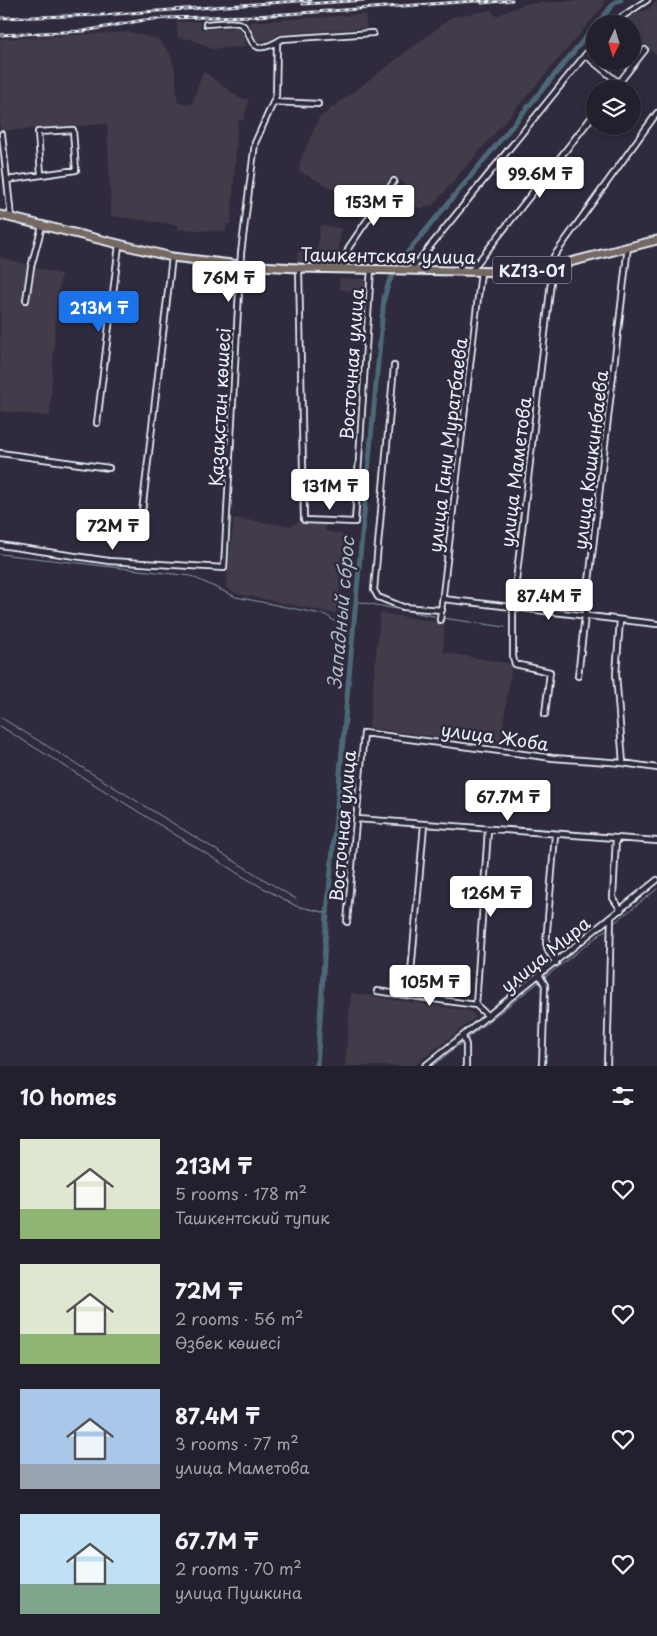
<!DOCTYPE html>
<html lang="en">
<head>
<meta charset="utf-8">
<style>
  body { margin:0; font-family:"Playpen Sans",sans-serif; background:#2b2836; color:#f1f3f6; height:100vh; display:flex; flex-direction:column; font-size:19px; white-space:nowrap }
  * { box-sizing:border-box; margin:0 }
  p { font-size:16px; color:#a3a3aa }
  .icon { flex:none; width:28px; height:28px; fill:none; stroke:currentColor; stroke-width:2; stroke-linecap:round; stroke-linejoin:round }
  .map { position:relative; height:1066px; overflow:hidden }
  .sheet { display:flex; flex-direction:column; background:#23202e; flex:1 }
  .sheet>* { flex:none }
  .needle { width:32px; rotate:184deg }
  .controls { position:absolute; left:586px; top:15px; display:grid; gap:10px }
  .controls a { display:grid; place-items:center; width:55px; height:55px; border-radius:50%; background:#23202e; box-shadow:0 2px 12px #0003,0 0 0 1px #403e4a; font-size:25px }
  .price { position:absolute; translate:-50% -42px; padding:0 11px; border-radius:5px; background:#fff; color:#222; font-size:16px; line-height:32px; filter:drop-shadow(0 1px 2px #0008) }
  .price::after { content:''; position:absolute; left:50%; top:30px; width:15px; height:11px; margin-left:-8px; background:inherit; clip-path:polygon(0 0,100% 0,50% 100%) }
  .price.active { background:#1a73e8; color:#fff }
  ul { padding:0; list-style:none }
  li { display:flex; align-items:center; gap:15px; height:125px; padding:0 20px }
  li span { display:grid; place-items:center; flex:none; width:140px; height:100px; border-radius:0px; color:#555 }
  li>.icon { margin-inline-start:auto }
  span .icon { width:60px; height:60px; fill:#fffc; stroke-width:1 }
  li b { font-size:21px }
  h2 { display:flex; justify-content:space-between; align-items:center; height:60px; padding:0 20px; font-size:21px }
  .map>svg:first-child { display:block }
  .built { fill:#433a48 }
  .lines { fill:none; stroke-linecap:round; stroke-linejoin:round }
  .stream { stroke:#8c9eab; stroke-width:1 }
  .canal { stroke:#4e6778; stroke-width:5 }
  .minor-casing { stroke:#e8f1f8; stroke-width:8 }
  .primary-casing { stroke:#e8f1f8; stroke-width:11 }
  .minor { stroke:#2f2a3d; stroke-width:4.5 }
  .primary { stroke:#766964; stroke-width:7 }
  .rail-casing { stroke:#e8f1f8; stroke-width:3 }
  .rail { stroke:#2f2a3d; stroke-width:1; stroke-dasharray:4; stroke-linecap:butt }
  .labels { text-anchor:middle; dominant-baseline:central; stroke-width:5; stroke-linejoin:round; paint-order:stroke }
  .shield { fill:#2f2a3d; stroke:#b0b5c0; stroke-width:1 }
  .shield-label { font-size:16px; font-weight:bold; fill:#e8f1f8 }
  .street-label { font-size:18px; fill:#e8f1f8; stroke:#2f2a3d }
  .water-label { font-size:19px; font-style:italic; fill:#aabac5; stroke:#2f2a3d }
</style>
</head>
<body>
<div class="map">
<svg width="657" height="1066" viewBox="0 0 657 1066">
  <rect width="100%" height="100%" fill="#2f2a3d"/>
  <filter id="ink" filterUnits="userSpaceOnUse"><feTurbulence type="fractalNoise" baseFrequency=".02" numOctaves="2"/><feDisplacementMap in="SourceGraphic" scale="10" xChannelSelector="R" yChannelSelector="G"/><feConvolveMatrix kernelMatrix="1 2 1 2 8 2 1 2 1" color-interpolation-filters="sRGB"/></filter>
  <g filter="url(#ink)">
    <path class="built" d="M582,0H604V6L433,205L420,209L404,198L405,184L393,175L367,207L299,171L300,161L319,118L452,17L491,10L496,16L524,4Z
      M657,0V55L633,38L632,24H622L629,15L649,9Z
      M366,14V28L279,34L271,40L259,41L254,39L249,22Z
      M176,22H200V29L238,28L243,33L245,47L212,49L191,39L178,38Z
      M130,32L157,39L170,53L175,69L178,103L192,104L203,71L241,99H249L244,120L238,121L231,224H227L226,232L178,229V225L111,216L107,124L0,131V39Z
      M320,225L341,228L337,265L297,263L298,251L317,253Z
      M0,257L29,265L23,303L29,304L35,268L61,274L56,310L50,416L0,411Z
      M339,278L368,279V292L340,290Z
      M234,518L291,526L299,522L326,525L325,531L345,535L337,614L238,594L226,588Z
      M380,613L445,623L443,652L512,664L500,745L369,728Z
      M351,993L470,1011L476,1017L414,1066H345Z"/>
    <g class="lines">
      <path class="stream" d="M0,554L191,576L236,597L326,615L352,634
        M355,601L438,617
        M442,618L505,627
        M0,717L296,899
        M0,726L247,879L296,906L327,913
        M613,924L657,889
        M466,1039L608,928
        M432,1066L463,1042"/>
      <path class="canal" d="M597,24L615,2L621,0
        M317,1066L327,913L384,298L389,282L402,259L595,26"/>
      <defs>
        <path id="minor" d="M206,24C215,24 233,20 241,24C255,31 245,62 282,39L373,33
          M611,24L647,0
          M585,55L619,83
          M614,89L645,50
          M273,102L318,104
          M2,134L11,217
          M7,180L76,170L73,130L38,132L41,175
          M299,268L304,520L355,522L371,268
          M342,268L349,247L394,181
          M411,270L595,43
          M471,271L595,113
          M26,300L31,267L42,226
          M394,366L374,590L378,597L403,607L442,610
          M97,423L119,245
          M0,453L109,468
          M142,512L172,257
          M0,545L109,561L224,568L241,253L255,143L276,96L277,43
          M443,599L657,624
          M440,620L481,272
          M620,620L616,674L623,763
          M578,676L628,246
          M545,714L550,672L515,664L513,657V607L554,256L657,113
          M357,819L657,841
          M555,835L546,943L548,951L556,963
          M616,838L613,898L621,910
          M347,922L364,733L553,758L623,763L657,768
          M540,976L545,985L542,1066
          M377,991L476,1005L488,1016
          M409,995L424,825
          M476,1005L488,830
          M463,1037L466,1045V1066
          M425,1066L657,880
          M607,1066L611,918"/>
        <path id="primary" d="M0,215L172,257L240,265L299,268L509,272L554,266L657,240"/>
      </defs>
      <use href="#minor" class="minor-casing"/>
      <use href="#primary" class="primary-casing"/>
      <use href="#minor" class="minor"/>
      <use href="#primary" class="primary"/>
      <defs>
        <path id="rail" d="M482,3L512,0
          M303,4L366,0
          M0,18L102,15L311,0
          M163,18L256,16L489,0
          M0,35L84,31L144,20L169,18"/>
      </defs>
      <use href="#rail" class="rail-casing"/>
      <use href="#rail" class="rail"/>
    </g>
  </g>
  <g class="labels">
    <rect class="shield" x="493" y="256.5" width="78" height="27" rx="4"/>
    <g class="shield-label">
      <text x="532" y="270">KZ13-01</text>
    </g>
    <g class="street-label">
      <text transform="translate(388 255) rotate(1)">Ташкентская улица</text>
      <text transform="translate(351 364) rotate(-86)">Восточная улица</text>
      <text transform="translate(219 407) rotate(-87)">Қазақстан көшесі</text>
      <text transform="translate(447 445) rotate(-83)">улица Гани Муратбаева</text>
      <text transform="translate(590 460) rotate(-83)">улица Кошкинбаева</text>
      <text transform="translate(515 472) rotate(-83)">улица Маметова</text>
      <text transform="translate(495 736) rotate(8)">улица Жоба</text>
      <text transform="translate(342 826) rotate(-85)">Восточная улица</text>
      <text transform="translate(545 954) rotate(-39)">улица Мира</text>
    </g>
    <g class="water-label">
      <text transform="translate(340 613) rotate(-85)">Западный сброс</text>
    </g>
  </g>
</svg>
<div class="controls">
<a><svg class="needle" viewBox="-14 -14 28 28"><path d="M0-13l5 13h-10z" fill="#e53935"/><path d="M0 13l5-13h-10z" fill="#a3a3aa"/></svg></a>
<a><svg class="icon" aria-label="layers" viewBox="0 0 24 24"><path d="M12 4l9 5-9 5-9-5zM3 14l9 5 9-5"/></svg></a>
</div>
<b class="price" style="left:540px;top:199px">99.6M ₸</b>
<b class="price" style="left:374px;top:227px">153M ₸</b>
<b class="price" style="left:229px;top:303px">76M ₸</b>
<b class="price active" style="left:99px;top:333px">213M ₸</b>
<b class="price" style="left:330px;top:511px">131M ₸</b>
<b class="price" style="left:113px;top:551px">72M ₸</b>
<b class="price" style="left:549px;top:621px">87.4M ₸</b>
<b class="price" style="left:508px;top:822px">67.7M ₸</b>
<b class="price" style="left:491px;top:918px">126M ₸</b>
<b class="price" style="left:430px;top:1007px">105M ₸</b>
</div>
<section class="sheet">
<h2>10 homes<svg class="icon" aria-label="filters" viewBox="0 0 24 24"><path d="M4 7h16M4 17h16"/><circle cx="9" cy="7" r="2"/><circle cx="15" cy="17" r="2"/></svg></h2>
<ul>
<li><span style="background:linear-gradient(#dfe7d0 70%,#8fb573 0)"><svg class="icon" aria-label="home" viewBox="0 0 24 24"><path d="M3 11l9-7 9 7M6 9v11h12V9"/></svg></span><div><b>213M ₸</b><p>5 rooms · 178 m²</p><p>Ташкентский тупик</p></div><svg class="icon" aria-label="heart" viewBox="0 0 24 24"><path d="M12 20l-8-8c-3-5 5-10 8-4 3-6 11-1 8 4z"/></svg></li>
<li><span style="background:linear-gradient(#dfe7d0 70%,#8fb573 0)"><svg class="icon" aria-label="home" viewBox="0 0 24 24"><path d="M3 11l9-7 9 7M6 9v11h12V9"/></svg></span><div><b>72M ₸</b><p>2 rooms · 56 m²</p><p>Өзбек көшесі</p></div><svg class="icon" aria-label="heart" viewBox="0 0 24 24"><path d="M12 20l-8-8c-3-5 5-10 8-4 3-6 11-1 8 4z"/></svg></li>
<li><span style="background:linear-gradient(#a9c7e8 75%,#9aa5b1 0)"><svg class="icon" aria-label="home" viewBox="0 0 24 24"><path d="M3 11l9-7 9 7M6 9v11h12V9"/></svg></span><div><b>87.4M ₸</b><p>3 rooms · 77 m²</p><p>улица Маметова</p></div><svg class="icon" aria-label="heart" viewBox="0 0 24 24"><path d="M12 20l-8-8c-3-5 5-10 8-4 3-6 11-1 8 4z"/></svg></li>
<li><span style="background:linear-gradient(#bfe0f5 70%,#7fa58c 0)"><svg class="icon" aria-label="home" viewBox="0 0 24 24"><path d="M3 11l9-7 9 7M6 9v11h12V9"/></svg></span><div><b>67.7M ₸</b><p>2 rooms · 70 m²</p><p>улица Пушкина</p></div><svg class="icon" aria-label="heart" viewBox="0 0 24 24"><path d="M12 20l-8-8c-3-5 5-10 8-4 3-6 11-1 8 4z"/></svg></li>
</ul>
</section>
</body>
</html>
